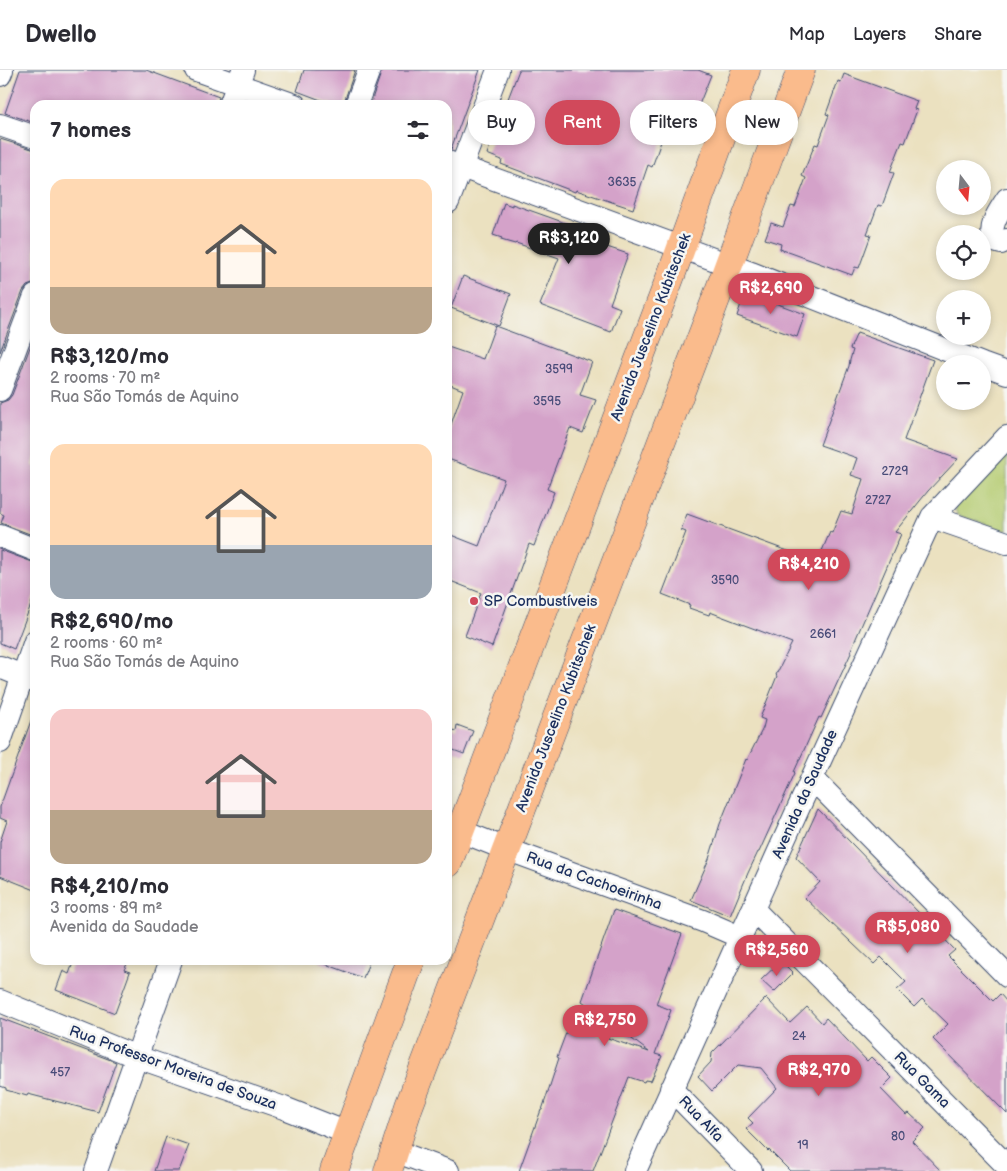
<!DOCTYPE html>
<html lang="en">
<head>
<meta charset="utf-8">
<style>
  body { margin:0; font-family:"Balsamiq Sans",sans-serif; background:#f7f7f7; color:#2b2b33; height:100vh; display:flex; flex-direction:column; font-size:19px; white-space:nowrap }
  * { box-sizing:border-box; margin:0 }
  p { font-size:16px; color:#7c7c81 }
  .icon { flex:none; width:28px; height:28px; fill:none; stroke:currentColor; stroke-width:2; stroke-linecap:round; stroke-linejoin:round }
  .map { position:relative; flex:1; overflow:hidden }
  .sheet { position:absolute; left:30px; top:30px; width:422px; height:865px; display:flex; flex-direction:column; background:#fff; border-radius:15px; box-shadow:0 2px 8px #0003 }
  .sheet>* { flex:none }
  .top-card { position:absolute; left:468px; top:30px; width:464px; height:45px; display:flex; gap:10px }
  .needle { width:32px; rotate:164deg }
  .fabs { position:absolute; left:936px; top:90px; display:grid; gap:10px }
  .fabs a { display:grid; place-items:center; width:55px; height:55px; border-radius:50%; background:#fff; box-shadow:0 2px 8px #0003; font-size:25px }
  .price { position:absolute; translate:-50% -42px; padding:0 11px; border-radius:18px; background:#d1495b; color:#fff; font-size:16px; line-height:32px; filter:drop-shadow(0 1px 2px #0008) }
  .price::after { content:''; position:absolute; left:50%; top:30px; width:15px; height:11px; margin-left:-8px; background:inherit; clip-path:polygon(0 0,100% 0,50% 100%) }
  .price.selected { background:#222; color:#fff }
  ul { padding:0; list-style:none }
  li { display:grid; align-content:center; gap:10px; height:265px; padding:0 20px }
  li span { display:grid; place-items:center; height:155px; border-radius:15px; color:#555 }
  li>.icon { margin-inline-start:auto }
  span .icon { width:90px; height:90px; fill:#fffc; stroke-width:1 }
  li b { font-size:21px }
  h2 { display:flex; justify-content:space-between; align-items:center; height:60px; padding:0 20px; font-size:21px }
  .tag { padding:0 18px; border-radius:22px; background:#fff; box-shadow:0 2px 8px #0003; font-size:18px; line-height:45px }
  .tag.selected { background:#d1495b; color:#fff }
  header { display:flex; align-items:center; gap:30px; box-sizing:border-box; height:70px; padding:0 25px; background:#fff; border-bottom:1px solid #e1e1e2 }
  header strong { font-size:24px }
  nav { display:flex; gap:28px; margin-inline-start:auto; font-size:18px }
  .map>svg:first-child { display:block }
  .green { fill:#b4cb70; stroke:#687d67 }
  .building { fill:#d4a2c9 }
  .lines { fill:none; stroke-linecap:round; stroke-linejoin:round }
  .minor-casing { stroke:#3a4a6d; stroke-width:24 }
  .major-casing { stroke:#3a4a6d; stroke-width:29 }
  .minor { stroke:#fff; stroke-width:22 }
  .major { stroke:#fabb8c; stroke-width:28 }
  .poi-dot { fill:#d1495b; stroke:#f6f6f2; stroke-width:2 }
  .labels { text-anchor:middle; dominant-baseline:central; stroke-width:5; stroke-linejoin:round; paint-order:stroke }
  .number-label { font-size:12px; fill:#494c79 }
  .street-label { font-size:15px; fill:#1b2f5e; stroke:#f6f6f2 }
  .poi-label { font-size:15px; fill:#1b2f5e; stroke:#f6f6f2; text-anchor:start }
</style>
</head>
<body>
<header>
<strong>Dwello</strong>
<nav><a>Map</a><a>Layers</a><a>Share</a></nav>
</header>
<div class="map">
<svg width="1007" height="1101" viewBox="0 0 1007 1101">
  <rect width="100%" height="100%" fill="#f6f6f2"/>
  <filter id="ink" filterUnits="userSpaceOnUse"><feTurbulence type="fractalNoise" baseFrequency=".02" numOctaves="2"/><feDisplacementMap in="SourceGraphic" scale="10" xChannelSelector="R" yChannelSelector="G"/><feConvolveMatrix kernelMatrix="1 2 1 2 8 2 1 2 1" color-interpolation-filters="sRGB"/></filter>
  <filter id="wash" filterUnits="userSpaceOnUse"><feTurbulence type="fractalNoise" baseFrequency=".0096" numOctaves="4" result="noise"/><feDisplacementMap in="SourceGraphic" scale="20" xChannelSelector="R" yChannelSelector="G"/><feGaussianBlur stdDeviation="1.12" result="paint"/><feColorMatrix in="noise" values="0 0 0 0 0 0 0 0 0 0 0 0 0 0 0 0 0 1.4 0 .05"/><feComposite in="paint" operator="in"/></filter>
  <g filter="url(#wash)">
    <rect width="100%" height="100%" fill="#ebe1c0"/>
    <path class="green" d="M1007,382V461L957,445L954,434Z"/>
    <g id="blocks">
      <path class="building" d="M20,0H146L219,27L217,35H35V53L5,43Z
        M304,0H355L343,35H334L297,21Z
        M382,0H480L451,79H448V35H370Z
        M519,0H698L711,5L690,57L669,49L652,97L648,95L633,139L576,120L575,122L501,94L502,90L487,84Z
        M844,4L917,31L914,39L917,40L905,73L902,72L890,102L894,103L882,136L878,135L867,164L871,165L859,198L855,197L852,205L780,179L781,174L765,169L771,153L783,157L791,136L795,137L806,108L802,106L815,74L818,75L829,45L826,44L838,11L841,12Z
        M0,69L35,80V213L27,216L23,221L0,282Z
        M504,133L512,136V134L571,155L600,168L598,174L628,184L610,234L620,238L611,262L540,235L559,188L516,173L515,174L501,170L502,168L493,165Z
        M463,206L511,224L499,256L451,238Z
        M745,222L805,244L797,267L737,246Z
        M495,256L592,292L580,325L596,330L583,363L570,358L547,419L554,422L534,476L529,474L492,577L465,566L481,523L448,510V475L451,465L479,476L504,409L448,389V363L463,320L448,314V277L483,289Z
        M857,263L933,290L904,370L958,389L928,421L895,462L901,464L850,582L851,583L821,648L819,647L794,702L795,703L759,782H758L748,803L730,846L691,830L709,789L720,754L746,689L747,690L763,658L765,650L760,648L777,606L776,605L792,573L710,542L709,545L689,538L690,535L662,524L686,462L681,460L687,444L807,488L808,484L819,488L830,462L832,463L841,441L852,444L863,409L851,405L857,388L820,375L849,296L850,290L853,280L850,279Z
        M35,264V387L32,395L35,397V466L1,453L4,445L0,443V333L8,330L12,325Z
        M0,480L35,493V524L14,579L0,573Z
        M33,645L35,646V820L0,806V772L7,751L0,748V737Z
        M457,655L473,661L464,684L448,678V658L456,661Z
        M818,739L955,880L948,886L993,931L1000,924L1007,932V1044L933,969L948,954L922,929L914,937L897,920L906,912L881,887L874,894L805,828L820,812L796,787Z
        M614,840L682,864L656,934L671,940L655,984L662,986L651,1011L645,1010L644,1012L629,1007L593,1101H519L541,1040H542L559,988L557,987L569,955L649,982L582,931Z
        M74,890H129L124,900L130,902L115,943L56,920L63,901L69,904Z
        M320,890H370L363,908L320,892Z
        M781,891L793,903L774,922L761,910Z
        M766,928L790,953L807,937L822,953L826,948L867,991L871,987L892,1008L881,1019L906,1045L909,1043L925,1058L912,1071L941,1101H790L769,1080L768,1081L746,1059L753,1053L748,1048L777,1018L761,998L738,995L712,1021L698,1006L711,992L712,983Z
        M0,948L116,992L98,1042L28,1024L27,1026L6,1020V1018L0,1016Z
        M166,1067L189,1075L179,1101H154Z"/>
    </g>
  </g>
  <g filter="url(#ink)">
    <use href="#blocks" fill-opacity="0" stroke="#3a4a6d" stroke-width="1"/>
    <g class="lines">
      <defs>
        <path id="minor" d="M196,0L295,35
          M0,5L2,0
          M230,35L243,0
          M356,35L369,0
          M0,55L35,67
          M448,92L751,203L982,294
          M1007,129C999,142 988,155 994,171L1001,173L1007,170
          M448,132L498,0
          M982,294L1007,303
          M0,320L35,226
          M932,447L1007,473
          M0,466L35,480
          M0,597L35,611
          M0,672L35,571
          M812,708L1007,906
          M448,756L506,779L703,851L740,867
          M753,839L1007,1096
          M0,931L137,987L284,1038L347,1063
          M671,1019L751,1101
          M395,1081L448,1101
          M96,1101L171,890
          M635,1101L812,708L932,447L1007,367"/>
        <path id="major" d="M448,793L673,200L746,0
          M334,1101L411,890
          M388,1101L409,1036L725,205L801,0"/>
      </defs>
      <use href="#minor" class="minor-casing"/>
      <use href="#major" class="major-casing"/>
      <use href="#minor" class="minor"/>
      <use href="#major" class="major"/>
    </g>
  </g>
  <circle class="poi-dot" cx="474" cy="531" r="5"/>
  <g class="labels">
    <g class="number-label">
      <text x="622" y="112">3635</text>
      <text x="559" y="299">3599</text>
      <text x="547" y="331">3595</text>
      <text x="895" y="401">2729</text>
      <text x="878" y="430">2727</text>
      <text x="725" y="510">3590</text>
      <text x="823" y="564">2661</text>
      <text x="799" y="966">24</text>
      <text x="60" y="1002">457</text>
      <text x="898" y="1066">80</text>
      <text x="803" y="1075">19</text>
    </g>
    <g class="street-label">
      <text transform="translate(651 257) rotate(-69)">Avenida Juscelino Kubitschek</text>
      <text transform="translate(556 648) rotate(-69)">Avenida Juscelino Kubitschek</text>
      <text transform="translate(805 724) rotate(-66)">Avenida da Saudade</text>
      <text transform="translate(594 811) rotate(20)">Rua da Cachoeirinha</text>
      <text transform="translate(173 998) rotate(20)">Rua Professor Moreira de Souza</text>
      <text transform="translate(922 1010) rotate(45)">Rua Gama</text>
      <text transform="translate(701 1049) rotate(46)">Rua Alfa</text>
    </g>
    <g class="poi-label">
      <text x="484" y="531">SP Combustíveis</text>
    </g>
  </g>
</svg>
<div class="fabs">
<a><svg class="needle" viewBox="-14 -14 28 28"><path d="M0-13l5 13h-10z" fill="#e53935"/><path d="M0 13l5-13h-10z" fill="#7c7c81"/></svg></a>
<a><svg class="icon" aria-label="locate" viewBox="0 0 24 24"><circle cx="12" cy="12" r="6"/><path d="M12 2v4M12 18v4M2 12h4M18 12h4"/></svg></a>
<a>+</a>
<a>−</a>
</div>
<b class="price selected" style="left:569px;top:195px">R$3,120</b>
<b class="price" style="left:771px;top:245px">R$2,690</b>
<b class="price" style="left:809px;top:521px">R$4,210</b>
<b class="price" style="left:908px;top:884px">R$5,080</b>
<b class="price" style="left:777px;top:907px">R$2,560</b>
<b class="price" style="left:605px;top:977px">R$2,750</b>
<b class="price" style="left:819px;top:1027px">R$2,970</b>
<div class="top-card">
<a class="tag">Buy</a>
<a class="tag selected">Rent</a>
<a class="tag">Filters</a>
<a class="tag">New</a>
</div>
<section class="sheet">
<h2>7 homes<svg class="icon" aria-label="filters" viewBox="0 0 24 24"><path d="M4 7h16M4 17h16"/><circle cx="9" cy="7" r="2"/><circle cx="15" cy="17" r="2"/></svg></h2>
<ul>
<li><span style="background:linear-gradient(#ffd9b3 70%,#b9a48a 0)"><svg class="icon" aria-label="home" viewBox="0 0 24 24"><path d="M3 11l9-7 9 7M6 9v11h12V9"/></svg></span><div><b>R$3,120/mo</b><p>2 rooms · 70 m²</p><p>Rua São Tomás de Aquino</p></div></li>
<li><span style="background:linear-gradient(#ffd9b3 65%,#9aa5b1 0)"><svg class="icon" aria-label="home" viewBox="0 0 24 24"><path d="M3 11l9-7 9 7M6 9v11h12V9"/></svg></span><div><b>R$2,690/mo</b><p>2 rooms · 60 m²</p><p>Rua São Tomás de Aquino</p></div></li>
<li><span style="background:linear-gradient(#f6c9c9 65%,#b9a48a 0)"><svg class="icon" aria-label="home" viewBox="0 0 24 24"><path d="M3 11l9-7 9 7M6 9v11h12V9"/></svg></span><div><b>R$4,210/mo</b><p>3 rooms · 89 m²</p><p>Avenida da Saudade</p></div></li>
</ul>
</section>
</div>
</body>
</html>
